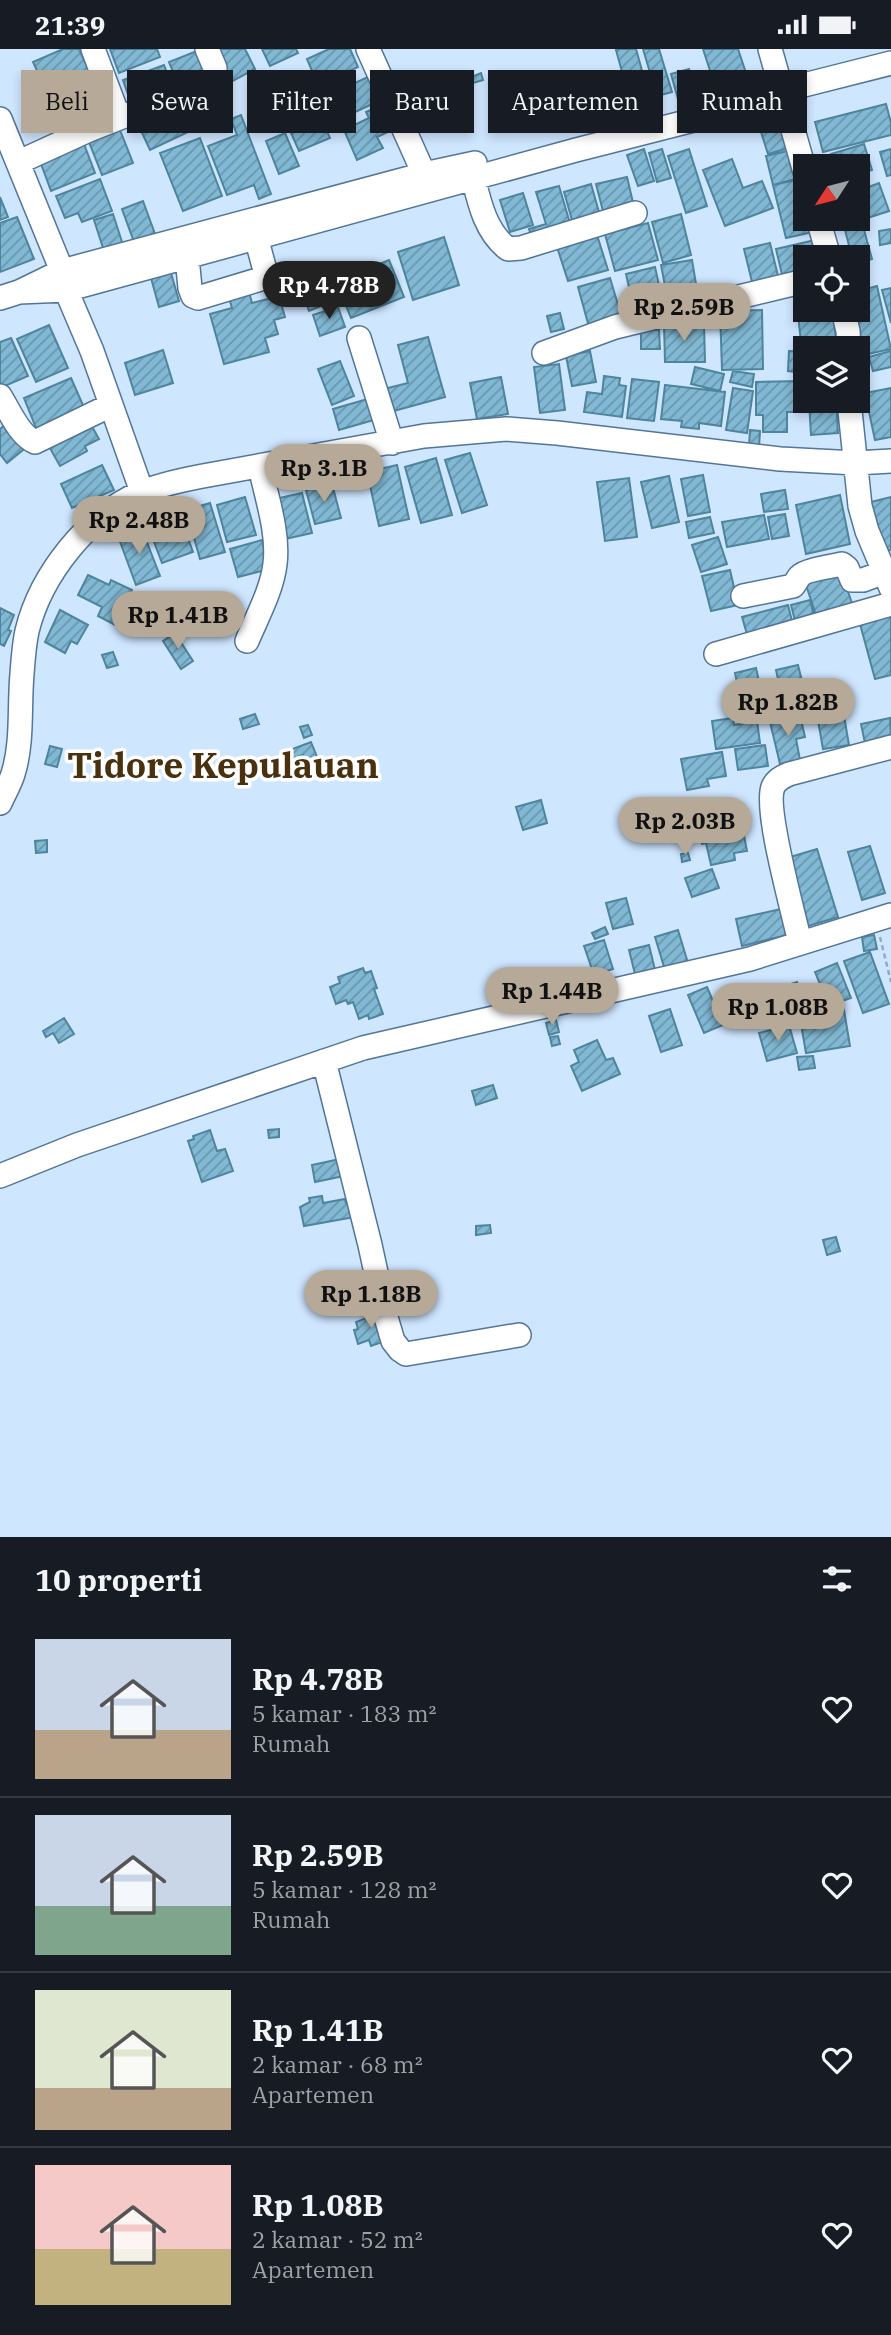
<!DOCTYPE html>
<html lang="id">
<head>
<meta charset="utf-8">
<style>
  body { margin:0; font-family:"IBM Plex Serif",serif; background:#242831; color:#f1f3f6; height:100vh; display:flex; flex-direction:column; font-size:26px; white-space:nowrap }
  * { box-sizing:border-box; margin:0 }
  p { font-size:23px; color:#9ea1a6 }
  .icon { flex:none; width:38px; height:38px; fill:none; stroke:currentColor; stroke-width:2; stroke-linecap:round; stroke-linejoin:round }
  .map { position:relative; height:1488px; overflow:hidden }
  .details { display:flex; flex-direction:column; background:#171b24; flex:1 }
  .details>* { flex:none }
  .top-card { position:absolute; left:21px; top:21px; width:850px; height:63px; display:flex; gap:14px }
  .needle { width:46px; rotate:234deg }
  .tools { position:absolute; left:793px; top:105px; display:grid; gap:14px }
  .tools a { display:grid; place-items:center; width:77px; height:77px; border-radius:0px; background:#171b24; box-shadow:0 4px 10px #0003; font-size:35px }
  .price { position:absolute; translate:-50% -60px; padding:0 16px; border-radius:24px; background:#b7a998; color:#111; font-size:23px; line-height:46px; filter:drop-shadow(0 2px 4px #0008) }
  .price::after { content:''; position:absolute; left:50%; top:42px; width:21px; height:16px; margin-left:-10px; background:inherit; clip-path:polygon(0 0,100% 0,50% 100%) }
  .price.selected { background:#222; color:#fff }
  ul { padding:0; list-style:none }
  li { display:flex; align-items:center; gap:21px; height:175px; padding:0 35px }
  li+li { border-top:2px solid #363941 }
  li span { display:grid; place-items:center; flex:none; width:196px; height:140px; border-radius:0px; color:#555 }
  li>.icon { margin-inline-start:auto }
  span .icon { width:84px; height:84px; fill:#fffc; stroke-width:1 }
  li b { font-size:30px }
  h2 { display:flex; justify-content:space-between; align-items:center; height:84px; padding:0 35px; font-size:30px }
  .pill { padding:0 24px; border-radius:0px; background:#171b24; box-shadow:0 4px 10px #0003; font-size:24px; line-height:63px }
  .pill.selected { background:#b7a998; color:#111 }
  .status { display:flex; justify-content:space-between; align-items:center; height:49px; padding:0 35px; background:#171b24; direction:ltr }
  .status svg { height:19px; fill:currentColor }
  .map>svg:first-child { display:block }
  .building { fill:url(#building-hatch); stroke:#4e849d; stroke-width:2 }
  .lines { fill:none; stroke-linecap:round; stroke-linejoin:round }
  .minor-casing { stroke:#527599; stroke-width:26 }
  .path { stroke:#95aac0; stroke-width:2.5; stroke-dasharray:5 3.5; stroke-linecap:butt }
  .minor { stroke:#fff; stroke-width:23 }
  .labels { text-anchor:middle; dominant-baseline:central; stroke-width:7; stroke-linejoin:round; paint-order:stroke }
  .town-label { font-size:35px; font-weight:bold; fill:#49300e; stroke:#fff }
</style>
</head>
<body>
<div class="status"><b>21:39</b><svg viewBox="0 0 49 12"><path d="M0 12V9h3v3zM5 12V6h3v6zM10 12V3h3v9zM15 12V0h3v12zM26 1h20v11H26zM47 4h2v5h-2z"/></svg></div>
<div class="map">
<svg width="891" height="1488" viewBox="0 0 891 1488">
  <defs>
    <pattern id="building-hatch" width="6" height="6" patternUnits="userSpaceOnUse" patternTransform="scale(1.75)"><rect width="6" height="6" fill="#81b8d3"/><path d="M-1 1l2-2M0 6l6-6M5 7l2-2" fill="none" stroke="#6996ad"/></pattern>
  </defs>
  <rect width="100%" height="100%" fill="#cfe6ff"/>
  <path class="building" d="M63,0H79L90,24L47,43L33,13Z
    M110,0H157L160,8L119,24Z
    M202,0L213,22L178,35L169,13Z
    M214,0H245L255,20L231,33Z
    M262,0H296L298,4L270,17Z
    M329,0H350L358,18L318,36L307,10Z
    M620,0H636L651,54L632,59L616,1Z
    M643,0H659L672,43L657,47Z
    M703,0H738L750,36L718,46Z
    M164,16L174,43L132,57L123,31Z
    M689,20L698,49L679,54L671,25Z
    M481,24L483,31L473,34L471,28Z
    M370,27L381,51L332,74L320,50Z
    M305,35L330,89L299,102L275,48Z
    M208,38L222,69L191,83L177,52Z
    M584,42L589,55L580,58L575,44Z
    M174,53L188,83L150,101L136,71Z
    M384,55L389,65L384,68L390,82L377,88L383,99L357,111L344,81L369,69L366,63Z
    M886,55L891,74V86L823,103L815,73Z
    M241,66L271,145L259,150L254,136L227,146L208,97L237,86L231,70Z
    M784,72L792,98L768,105L760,80Z
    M120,81L133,114L102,126L89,93Z
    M285,84L299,117L279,125L266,92Z
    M200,89L222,147L183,162L160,104Z
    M84,95L95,124L51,142L40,112Z
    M864,95L872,121L858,126V117H834L831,105Z
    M644,100L654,132L638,137L627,106Z
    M662,100L671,129L657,133L649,104Z
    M689,100L707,157L686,164L668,107Z
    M891,100V126L887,127L880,103Z
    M792,101L799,129L773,136L766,107Z
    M732,110L743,139L762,132L773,159L725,177L703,121Z
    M627,128L635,162L605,170L596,135Z
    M100,130L112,162L82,173L78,164L65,169L56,147Z
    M800,130L805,151V170H809L813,183L786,189L773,136Z
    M879,134L889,162L849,175L847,170H858V142Z
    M591,135L601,170L574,178L564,143Z
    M559,137L572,181L533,193L529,180L546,175L536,143Z
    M523,144L533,176L510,183L500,151Z
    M0,148L8,168L0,171Z
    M143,152L155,185L134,193L122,160Z
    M113,165L123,196L104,202L94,171Z
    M681,165L691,206L663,214L652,173Z
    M17,168L34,210L0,223V174Z
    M648,174L658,211L615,222L605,185Z
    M863,177L872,210L858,214V208H852L845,181Z
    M891,180V194L880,196L879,182Z
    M597,186L608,221L568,232L557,198Z
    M444,188L459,236L413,251L398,203Z
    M815,191L820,208H805V228L784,234L776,200Z
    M770,194L779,231L753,237L744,200Z
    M389,211L404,248L351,269L336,232Z
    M692,211L698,247L668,252L661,216Z
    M655,218L663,254L634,261L626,225Z
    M321,223L333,252L309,262L298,232Z
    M171,224L179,252L159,258L151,229Z
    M610,229L622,269L589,278L578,238Z
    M877,237L891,300L859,307L848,261H858V242Z
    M891,239V274L882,241Z
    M249,243L252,254L279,247L285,268L274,271L278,285L265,289L269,303L224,315L210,265L232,259L229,249Z
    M338,258L345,278L320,287L313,266Z
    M762,261L763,320L722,321L720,262Z
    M833,261L836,291L801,294L798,265Z
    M560,264L564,280L551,283L547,267Z
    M664,275H704L705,313H665Z
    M49,276L68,319L36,333L17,290Z
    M641,281H659L660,300H641Z
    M428,288L445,348L390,363L384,340L408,334L398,296Z
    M11,289L28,327L0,339V293Z
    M163,301L173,334L135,346L125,314Z
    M590,302L596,333L572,337L566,307Z
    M789,302L805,303V324L788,322Z
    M891,302V318L873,322L869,308Z
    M340,312L354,347L332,356L318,320Z
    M559,315L565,361L540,364L534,318Z
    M695,318L724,325L720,342L691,335Z
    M733,322L754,325L752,338L730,333Z
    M604,327L620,329L619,336L626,337L622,368L584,363L587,343L602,345Z
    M501,328L508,365L477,370L470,334Z
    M71,329L86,363L38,384L24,349Z
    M632,330L659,333L654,372L627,369Z
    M803,332L804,363H787V383H763V366H756V333Z
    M665,336L725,343L721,377L699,374V380L681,378L682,372L661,370Z
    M733,339L753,342L747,384L726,381Z
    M891,339V388L875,391L865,344Z
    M371,349L377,370L339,381L333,360Z
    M809,352H836L838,384L811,386Z
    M9,372L29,396L7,414L0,405V380Z
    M89,372L99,390L85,397L87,402L60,417L47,394Z
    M750,381L760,382L759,398L749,397Z
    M470,404L487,456L462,464L445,411Z
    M436,409L452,466L421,474L405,418Z
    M102,416L114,441L72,459L61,435Z
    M397,416L409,470L379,477L367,423Z
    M703,426L710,463L688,467L681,430Z
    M669,427L679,473L652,479L641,433Z
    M629,429L637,488L605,492L597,433Z
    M332,435L341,469L315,475L306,441Z
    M785,441L788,460L764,463L761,445Z
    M302,444L312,484L285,490L275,450Z
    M840,446L850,495L806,505L796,456Z
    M245,448L256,486L227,493L217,456Z
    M891,448V501L883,503L871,453Z
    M210,454L225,503L200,510L186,461Z
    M176,457L193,503L162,514L145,469Z
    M785,465L789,487L772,490L768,468Z
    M764,466L769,490L727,498L722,473Z
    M710,468L714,484L689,489L686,473Z
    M141,478L160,527L136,536L118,487Z
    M718,488L727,515L701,523L692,496Z
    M262,491L269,520L238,528L230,500Z
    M730,521L738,556L711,562L702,527Z
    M841,522L855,563L819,575L805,533Z
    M88,526L109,536L111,531L132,541L115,576L98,567L102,558L78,546Z
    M810,551L816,575L797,580L791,556Z
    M788,556L794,580L749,592L742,568Z
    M0,559L14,566L8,581L11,582L4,597L0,595Z
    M60,561L88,576L77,595L71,592L65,604L45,593Z
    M891,566V626L875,630L860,575Z
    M175,584L193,612L181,620L163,592Z
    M113,603L118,616L107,619L102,606Z
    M798,616L807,652L784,657L776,621Z
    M756,619L765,660L743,664L735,624Z
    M843,661L849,696L823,700L817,666Z
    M255,665L259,675L243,680L240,670Z
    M800,666L805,688L796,690L800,711L780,715L770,673Z
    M733,669L734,676L757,672L760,694L716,700L712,672Z
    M890,669L891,688L865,694L861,675Z
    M308,676L312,686L304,689L300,678Z
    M311,693L317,708L305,712L303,706L290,710L287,702Z
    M765,696L768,717L738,721L735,700Z
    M50,697L62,700L57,718L45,715Z
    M722,703L726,727L707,730L709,737L687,741L681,710Z
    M541,751L547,774L523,781L516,758Z
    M723,767L726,780L742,776L747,802L734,804L735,811L711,816L706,794L702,795L697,773Z
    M47,791V803L36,804L35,792Z
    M870,797L885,844L862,851L848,803Z
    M817,800L838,868L808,877L787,809Z
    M688,804L690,811L682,813L681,805Z
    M712,820L719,839L692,848L685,829Z
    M626,849L633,875L613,880L606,854Z
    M781,860L787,886L742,897L736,870Z
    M605,878L608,885L595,890L592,884Z
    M678,881L688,914L665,921L655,888Z
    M874,886L877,900L864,902L862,888Z
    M604,891L613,920L594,926L584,897Z
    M649,896L655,921L635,925L629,901Z
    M870,903L889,955L863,964L844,912Z
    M837,914L851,949L829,957L815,923Z
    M363,919L365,924L371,922L377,939L374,940L383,965L369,970L368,966L359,970L353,953L348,955L346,951L336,955L330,938L340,934L338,928Z
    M797,933L806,962L777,971L769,942Z
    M707,938L723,976L704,984L688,946Z
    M670,960L682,996L661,1003L649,967Z
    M844,961L850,997L806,1004L800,969Z
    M64,969L74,985L59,994L53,984L46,988L43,982Z
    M556,971L559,983L549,986L546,974Z
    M789,976L797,1004L767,1012L759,984Z
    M558,987L560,995L552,997L550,988Z
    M597,991L606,1011L613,1009L620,1025L582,1042L571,1017L579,1013L574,1001Z
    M813,1007L815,1019L799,1021L797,1008Z
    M493,1036L497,1049L476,1056L472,1042Z
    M279,1080V1088L269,1089L268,1081Z
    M210,1081L217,1102L225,1100L233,1122L202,1133L188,1092L194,1090L193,1087Z
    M340,1110L344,1127L315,1133L312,1116Z
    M322,1147L323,1154L345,1150L346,1154L352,1153L355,1168L304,1177L300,1158L310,1153L309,1149Z
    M490,1176L491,1184L476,1186V1177Z
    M836,1188L840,1202L827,1206L823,1191Z
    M377,1261L388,1291L371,1297L369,1291L358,1295L354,1281L358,1280L356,1273L369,1268L367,1264Z"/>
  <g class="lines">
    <defs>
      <path id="minor" d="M93,0L119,69
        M368,0L424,125
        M770,0L805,123
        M0,70L62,222L66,241L92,302L142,443
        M19,113L89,81L211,33L215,29V19L207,0
        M470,116C478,145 482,180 508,200L521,199L635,164
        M818,170L829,208
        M187,208L190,239L193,247L198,249L264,229L266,225L256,188
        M19,243L66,241L576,101L784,48L792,39L891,14
        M0,249L19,243L62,222L424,125L475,114
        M843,261L848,282L849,299
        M359,289L392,394
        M544,304L615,278L805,232
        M0,347C9,361 19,386 35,393L111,356
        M849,352L860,457L867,482L891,539
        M743,547L793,537C796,534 797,530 800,527C805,521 833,517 842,515L847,519L852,531H863L884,523
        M247,592C257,568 272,541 275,515C279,483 266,447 260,417
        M716,605L891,555
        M0,754C4,745 10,735 13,725C23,693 19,658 22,625C23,611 24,596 27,582C41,525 88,466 142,443C165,434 191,429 214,425L424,387L506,380L557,384L780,410L856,414L891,412
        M800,894C794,865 764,760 773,738C776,731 782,728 789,725L891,698
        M324,1012L370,1196L385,1265L393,1292L400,1301L406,1305L519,1286
        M0,1127L77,1096L363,999L750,910L891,866"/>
    </defs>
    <use href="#minor" class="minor-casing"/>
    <path class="path" d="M880,888L891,933"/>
    <use href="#minor" class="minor"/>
  </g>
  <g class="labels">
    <g class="town-label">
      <text x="223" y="716">Tidore Kepulauan</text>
    </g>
  </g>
</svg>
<div class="tools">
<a><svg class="needle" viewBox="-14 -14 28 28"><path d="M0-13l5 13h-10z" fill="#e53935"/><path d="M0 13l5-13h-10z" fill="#9ea1a6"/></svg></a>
<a><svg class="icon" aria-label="locate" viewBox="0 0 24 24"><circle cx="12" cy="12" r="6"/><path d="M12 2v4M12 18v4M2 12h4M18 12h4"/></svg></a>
<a><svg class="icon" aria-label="layers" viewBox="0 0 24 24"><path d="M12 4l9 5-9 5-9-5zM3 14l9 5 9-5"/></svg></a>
</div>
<b class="price selected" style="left:329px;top:272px">Rp 4.78B</b>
<b class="price" style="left:684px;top:294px">Rp 2.59B</b>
<b class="price" style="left:324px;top:455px">Rp 3.1B</b>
<b class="price" style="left:139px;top:507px">Rp 2.48B</b>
<b class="price" style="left:178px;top:602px">Rp 1.41B</b>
<b class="price" style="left:788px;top:689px">Rp 1.82B</b>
<b class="price" style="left:685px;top:808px">Rp 2.03B</b>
<b class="price" style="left:552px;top:978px">Rp 1.44B</b>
<b class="price" style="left:778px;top:994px">Rp 1.08B</b>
<b class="price" style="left:371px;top:1281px">Rp 1.18B</b>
<div class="top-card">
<a class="pill selected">Beli</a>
<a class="pill">Sewa</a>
<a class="pill">Filter</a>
<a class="pill">Baru</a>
<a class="pill">Apartemen</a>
<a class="pill">Rumah</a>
</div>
</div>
<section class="details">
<h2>10 properti<svg class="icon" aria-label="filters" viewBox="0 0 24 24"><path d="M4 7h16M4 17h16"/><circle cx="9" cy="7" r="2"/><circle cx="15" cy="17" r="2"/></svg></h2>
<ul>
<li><span style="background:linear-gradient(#c9d6e8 65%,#b9a48a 0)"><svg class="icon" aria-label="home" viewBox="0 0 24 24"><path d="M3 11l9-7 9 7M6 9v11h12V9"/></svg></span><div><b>Rp 4.78B</b><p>5 kamar · 183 m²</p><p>Rumah</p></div><svg class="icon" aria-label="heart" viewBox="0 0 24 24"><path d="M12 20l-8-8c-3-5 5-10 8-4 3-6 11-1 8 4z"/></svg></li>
<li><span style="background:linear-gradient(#c9d6e8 65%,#7fa58c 0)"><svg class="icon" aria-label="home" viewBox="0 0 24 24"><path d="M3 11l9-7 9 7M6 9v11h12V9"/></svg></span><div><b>Rp 2.59B</b><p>5 kamar · 128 m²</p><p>Rumah</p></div><svg class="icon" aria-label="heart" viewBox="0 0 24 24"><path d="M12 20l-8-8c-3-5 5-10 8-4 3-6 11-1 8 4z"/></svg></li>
<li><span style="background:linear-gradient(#dfe7d0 70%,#b9a48a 0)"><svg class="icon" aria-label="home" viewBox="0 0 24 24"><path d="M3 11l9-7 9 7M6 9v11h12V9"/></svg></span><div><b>Rp 1.41B</b><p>2 kamar · 68 m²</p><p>Apartemen</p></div><svg class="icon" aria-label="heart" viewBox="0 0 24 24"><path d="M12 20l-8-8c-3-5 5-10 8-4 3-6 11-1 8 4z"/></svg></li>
<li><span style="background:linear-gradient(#f6c9c9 60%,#c2b280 0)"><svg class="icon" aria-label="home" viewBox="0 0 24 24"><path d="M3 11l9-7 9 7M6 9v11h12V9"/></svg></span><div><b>Rp 1.08B</b><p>2 kamar · 52 m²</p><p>Apartemen</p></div><svg class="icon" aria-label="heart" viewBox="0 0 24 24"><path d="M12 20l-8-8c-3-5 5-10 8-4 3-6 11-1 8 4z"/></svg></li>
</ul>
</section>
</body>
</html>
